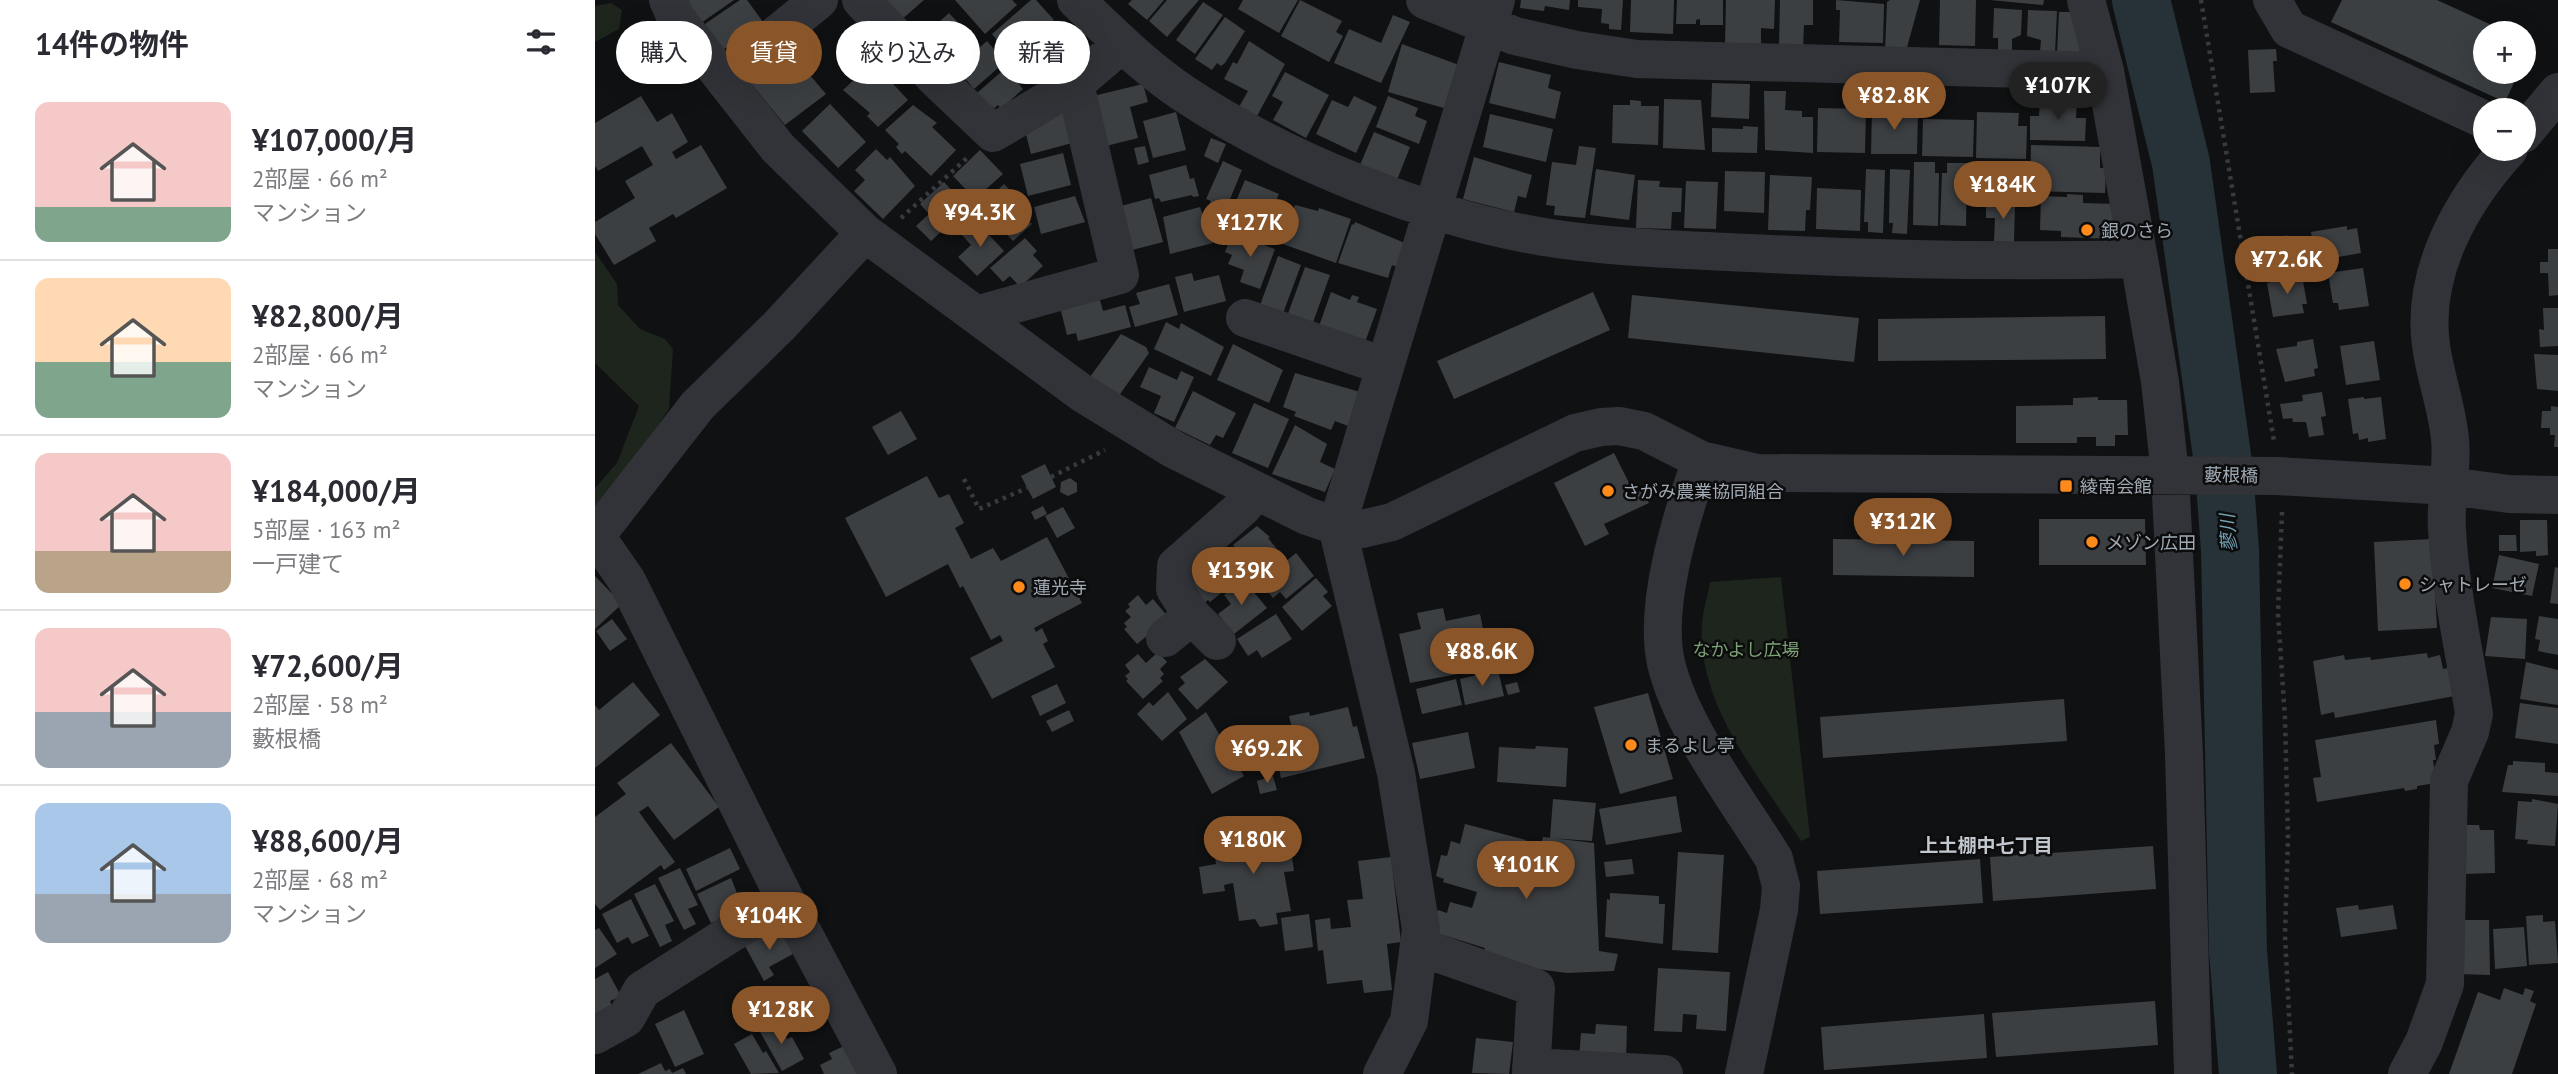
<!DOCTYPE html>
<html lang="ja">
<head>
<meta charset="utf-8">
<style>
  body { margin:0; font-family:"PT Sans","Noto Sans JP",sans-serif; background:#f2f2f3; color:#2b2b33; height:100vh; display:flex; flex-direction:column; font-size:26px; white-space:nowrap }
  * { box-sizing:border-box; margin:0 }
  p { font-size:23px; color:#7c7c81 }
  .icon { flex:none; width:38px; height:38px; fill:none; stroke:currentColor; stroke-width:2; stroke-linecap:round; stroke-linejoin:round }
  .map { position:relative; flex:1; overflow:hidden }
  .side { display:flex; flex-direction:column; background:#fff; width:595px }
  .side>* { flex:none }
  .banner { position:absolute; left:21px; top:21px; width:665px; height:63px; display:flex; gap:14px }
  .fabs { position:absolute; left:1878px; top:21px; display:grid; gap:14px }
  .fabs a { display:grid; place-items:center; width:63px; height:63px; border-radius:50%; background:#fff; box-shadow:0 7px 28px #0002; font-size:35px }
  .price { position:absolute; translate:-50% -60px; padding:0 16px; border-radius:24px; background:#8a5629; color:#fff; font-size:23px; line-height:46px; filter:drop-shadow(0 2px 4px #0008) }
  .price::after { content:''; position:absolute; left:50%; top:42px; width:21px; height:16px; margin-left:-10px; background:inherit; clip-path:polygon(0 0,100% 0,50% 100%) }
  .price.selected { background:#222; color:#fff }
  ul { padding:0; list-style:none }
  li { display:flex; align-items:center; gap:21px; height:175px; padding:0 35px }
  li+li { border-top:2px solid #e1e1e2 }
  li span { display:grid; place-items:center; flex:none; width:196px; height:140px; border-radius:14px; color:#555 }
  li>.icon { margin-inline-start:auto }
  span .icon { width:84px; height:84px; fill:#fffc; stroke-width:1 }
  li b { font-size:30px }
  h2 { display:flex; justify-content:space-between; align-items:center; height:84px; padding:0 35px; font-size:30px }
  .chip { padding:0 24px; border-radius:32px; background:#fff; box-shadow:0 7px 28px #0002; font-size:24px; line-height:63px }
  .chip.selected { background:#8a5629; color:#fff }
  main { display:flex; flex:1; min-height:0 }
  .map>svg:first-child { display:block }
  .green { fill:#1d251d }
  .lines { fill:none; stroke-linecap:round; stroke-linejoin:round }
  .river { stroke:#263237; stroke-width:58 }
  .building { fill:#3c3f42 }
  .path { stroke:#373b3f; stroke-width:4.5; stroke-dasharray:3.5 5; stroke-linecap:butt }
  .minor { stroke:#313338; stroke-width:38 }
  .poi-dot { fill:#ff8a1c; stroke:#0c0c0d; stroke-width:2.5 }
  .labels { text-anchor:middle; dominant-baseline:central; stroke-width:5; stroke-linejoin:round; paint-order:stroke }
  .poi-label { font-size:18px; fill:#a0aab4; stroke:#0c0c0d; text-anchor:start }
  .street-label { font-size:18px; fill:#a0aab4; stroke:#0c0c0d }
  .park-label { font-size:18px; fill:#7ba175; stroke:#0c0c0d }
  .water-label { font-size:19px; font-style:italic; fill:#73a1b3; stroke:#0c0c0d }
  .neighbourhood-label { font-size:19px; font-weight:bold; fill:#c2c8d0; stroke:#0c0c0d }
</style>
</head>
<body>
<main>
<section class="side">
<h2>14件の物件<svg class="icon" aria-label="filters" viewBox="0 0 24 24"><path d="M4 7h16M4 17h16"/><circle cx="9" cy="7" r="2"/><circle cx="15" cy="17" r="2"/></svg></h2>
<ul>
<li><span style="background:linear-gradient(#f6c9c9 75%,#7fa58c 0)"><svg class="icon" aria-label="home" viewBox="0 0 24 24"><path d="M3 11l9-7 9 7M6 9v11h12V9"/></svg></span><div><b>¥107,000/月</b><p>2部屋 · 66 m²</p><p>マンション</p></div></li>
<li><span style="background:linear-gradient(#ffd9b3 60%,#7fa58c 0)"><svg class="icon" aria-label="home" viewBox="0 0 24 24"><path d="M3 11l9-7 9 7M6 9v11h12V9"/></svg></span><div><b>¥82,800/月</b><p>2部屋 · 66 m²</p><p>マンション</p></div></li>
<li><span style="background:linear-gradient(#f6c9c9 70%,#b9a48a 0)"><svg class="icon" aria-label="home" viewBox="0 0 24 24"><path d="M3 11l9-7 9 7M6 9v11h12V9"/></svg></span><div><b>¥184,000/月</b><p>5部屋 · 163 m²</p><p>一戸建て</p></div></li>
<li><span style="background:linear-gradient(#f6c9c9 60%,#9aa5b1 0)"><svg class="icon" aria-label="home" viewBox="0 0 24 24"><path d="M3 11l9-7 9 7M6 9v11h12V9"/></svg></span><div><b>¥72,600/月</b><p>2部屋 · 58 m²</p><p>藪根橋</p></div></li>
<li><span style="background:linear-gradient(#a9c7e8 65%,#9aa5b1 0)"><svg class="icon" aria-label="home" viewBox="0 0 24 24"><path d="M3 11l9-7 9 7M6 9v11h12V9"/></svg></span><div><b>¥88,600/月</b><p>2部屋 · 68 m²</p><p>マンション</p></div></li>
</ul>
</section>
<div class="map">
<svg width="1963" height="1074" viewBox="0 0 1963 1074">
  <rect width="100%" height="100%" fill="#101112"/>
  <path class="green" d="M16,3L27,10L24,29L0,42V6Z
    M0,252L22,284L23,305L45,329L70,339L78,349L74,409L0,516V488L22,463L44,406L0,363Z
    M1186,577L1215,837L1206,841C1164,775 1102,706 1107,624C1108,610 1113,595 1115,582Z"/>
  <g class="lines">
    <path class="river" d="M1546,0L1586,163L1629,470L1635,550L1643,951L1653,1074"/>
  </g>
  <path class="building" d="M90,0H139L106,23Z
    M145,0H152L168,22L128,50L110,24Z
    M287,0H329L305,21Z
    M360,0H417L422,5L390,34Z
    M436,0H441L459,20L416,58L397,34Z
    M537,0H569L552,20L533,4Z
    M572,0H604L572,37L554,21Z
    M648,0H703L684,33L643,9Z
    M705,0L747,21L741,32L748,36L734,62L686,36Z
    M926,0H975L974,10L950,6L949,11L925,8Z
    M983,0H1028L1026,30L1014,29V24L1006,23L1007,9L983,7Z
    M1036,0H1079L1078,34L1035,32Z
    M1082,0H1128V25H1105V19L1101,20V24H1081Z
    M1131,0H1180L1179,29L1166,28V46L1130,45Z
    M1185,0H1218V25H1209L1208,48L1184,47Z
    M1241,0L1289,4L1288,43L1244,42L1245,10H1241Z
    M1295,0H1325L1311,51H1290L1292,2Z
    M1345,0H1381L1380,46L1344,45Z
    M1395,0H1449L1448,5Z
    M1747,0H1842L1914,33H1890V72H1924L1910,102L1736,22Z
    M608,2L628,15L600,54L581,40Z
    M1399,8L1427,10L1426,35L1417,39V51H1403V38H1398Z
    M1433,10L1462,11L1460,53L1445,52L1446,40L1432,36Z
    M1464,12H1479L1487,48L1482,54L1462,53Z
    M354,13L381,42L355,65L329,36Z
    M798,15L815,22L786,83L739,63L754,29L786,43Z
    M630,17L650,31L630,63L626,66L622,63L617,70L600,59Z
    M458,26L479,55L444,81L423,57Z
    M392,41L410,62L379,89L361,68Z
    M654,41L690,64L662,116L644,107L653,91L629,79L638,62L642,64Z
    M807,44L864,65L852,109L793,92Z
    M1681,49L1682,61H1678L1680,92L1655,93L1653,50Z
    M183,59L203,83L214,74L231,94L190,125L155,82Z
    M278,62L313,100L283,127L272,116L275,113L248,90Z
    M904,62L956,75L953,88L966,92L960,119L894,103Z
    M414,65L426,78L422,82L428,89L406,109L403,105L398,109L382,93Z
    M690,72L734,95L711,138L678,120L688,102L677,96Z
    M1117,83L1155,84L1154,119L1116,117Z
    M548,84L553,102L535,107L543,138L511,146L498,96Z
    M1169,91H1191L1190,110L1207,111V117H1218V153L1170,150Z
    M46,96L62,122L77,113L93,142L77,152L81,159L106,145L132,188L81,218L78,214L54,228L61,241L19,265L0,234V222L40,198L30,181L58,165L47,146L3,171L0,166V123Z
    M759,96L782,107L761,153L721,134L737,100L753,107Z
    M793,96L823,108L820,116L832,121L824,144L781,127Z
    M1069,99L1106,100L1110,150L1068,148Z
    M1035,100L1046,101V106H1064L1063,145L1017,143L1018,105H1035Z
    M1445,100L1482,101L1481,118H1491L1490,141L1435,140V116H1444Z
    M235,104L271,142L243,168L207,131Z
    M318,105L342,123L337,127L361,150L336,176L310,151L307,154L301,147L304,144L290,130Z
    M1223,108L1271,109L1270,153L1222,152Z
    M1277,109L1323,113L1322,154H1276Z
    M469,111L481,142L436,154L431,134Z
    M581,112L591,150L558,158L548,121Z
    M1382,112L1424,113L1423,126H1432L1431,159L1381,158Z
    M895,114L958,129L951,162L888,147Z
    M1328,119L1379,120L1378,157L1327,156Z
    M1148,126L1163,127L1162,153L1117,152V128L1148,129Z
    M779,132L815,147L802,180L765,165Z
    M616,138L631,144L623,163L609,156Z
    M1436,145L1505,147V168H1511L1510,193L1435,191Z
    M550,146L554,162L543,165L539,148Z
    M984,146L1001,148L990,218L959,215L960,206L951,205L957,162L981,165Z
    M281,149L292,160L295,157L320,186L288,219L259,191L270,180L260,170Z
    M385,150L408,174L380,199L358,176Z
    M468,153L476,185L433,196L425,164Z
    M879,157L937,175L931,198L923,196L919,212L868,199Z
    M628,161L647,170L628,216L612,209L616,201L611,199Z
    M1319,162H1340V173H1344L1343,226L1318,225Z
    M1352,163H1372L1371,226L1345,225L1347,173H1352Z
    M1377,163L1402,164L1401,200L1376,199Z
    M1407,164H1431L1430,201L1406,200Z
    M591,165L595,179L599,178L604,196L598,197L597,195L566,202L564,198L560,199L554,175Z
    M1001,169L1040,175L1034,220L995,215Z
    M1271,169L1290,170L1288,233L1273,232V222H1269Z
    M1295,169L1315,170L1312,234L1297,233L1298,223H1294Z
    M1130,171L1170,172L1169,213L1129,211Z
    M1175,175L1217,177L1215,210H1211L1210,231L1173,230Z
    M650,180L684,194L676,212L691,219L680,243L633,220Z
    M1043,180L1065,181L1064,187L1087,188L1086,212H1077L1076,229L1041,228Z
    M1091,181L1123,182L1121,229L1089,228Z
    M349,182L362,196L359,199L369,210L336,241L321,226L334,214L325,204Z
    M409,184L426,202L423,204L434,215L431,218L437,224L418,241L385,207Z
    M1222,188L1266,190L1265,231L1221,229Z
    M1472,194L1488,195V203L1520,204L1519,239L1466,237V231L1445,230L1446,196L1472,197Z
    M480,196L490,222L446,234L439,207Z
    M556,198L568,242L537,250L526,206Z
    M1391,203H1420L1419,242L1399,241L1400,218H1391Z
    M700,205L723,211L724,208L756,219L741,263L685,243Z
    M605,207L618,243L575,254L568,217Z
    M381,221L409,251L382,276L363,257L376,245L367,235Z
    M760,222L812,244L804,268L797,265L793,278L743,263L757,224L759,225Z
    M1752,226V230L1762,228L1766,253L1732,259L1731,255L1720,257L1716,232Z
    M637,233L680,249L665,289L645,282L649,270L633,264L637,255L630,252Z
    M1692,235L1693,240L1710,238L1713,259L1705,260V264L1667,270L1663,245Z
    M430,238L442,251L438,255L448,266L425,287L415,276L408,282L395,268Z
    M1953,249H1963V295L1954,296L1953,273H1945V262H1953Z
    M683,256L706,265L687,316L664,308Z
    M710,267L735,275L716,328L691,319Z
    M1768,268L1774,306L1744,310L1743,303H1738L1733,273Z
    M597,273L599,281L624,275L631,301L589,312L580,277Z
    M1707,275L1712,304H1707L1709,313L1678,317L1672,283Z
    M574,284L583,315L540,327L534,307L545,304L541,293Z
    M736,292L755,300L757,295L764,297L762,302L782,309L769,345L723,329Z
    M998,292L1015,330L859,399L842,361Z
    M503,293L508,311L530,305L536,327L483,341L481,333L472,335L464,303Z
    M1037,295L1264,318L1259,362L1033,338Z
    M1948,308H1963V346L1945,347L1944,329L1949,330Z
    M1510,316L1511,359L1283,361V319Z
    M571,322L584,329L586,323L629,347L616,376L559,349Z
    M526,334L551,347L554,353L523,397L495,377Z
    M1718,339L1723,368L1719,369L1720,376L1690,382L1681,349L1702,346V342Z
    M1779,341L1785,380L1751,385L1745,346Z
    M638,344L688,370L674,403L622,380Z
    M1939,354L1963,355V391L1942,389Z
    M554,367L582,380L586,371L599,377L579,422L559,413L566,396L545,387Z
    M700,373L765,392L753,426L740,421L736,430L699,416L701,412L688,407Z
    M598,391L641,413L628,438L621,435L615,445L580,428Z
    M1727,392L1731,416L1726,417L1729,435L1714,437L1711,422H1698L1697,418L1688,419L1685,404L1708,401L1707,395Z
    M1503,397V400H1532L1533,435H1520V446H1501V437H1482V443H1421V406L1478,405V398Z
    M1769,397V399L1786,397L1791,439L1773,442V438L1764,440L1763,433L1758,434L1753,399Z
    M659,403L694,419L673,468L637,453Z
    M1956,406L1963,407V447H1959L1960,435H1955V428H1946L1947,411H1956Z
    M306,411L322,439L293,455L277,427Z
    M700,425L732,444L725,462L740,469L730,492L677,474Z
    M1019,453L1039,493L1047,490L1054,503L1009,524L1014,534L990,546L959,483Z
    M450,464L461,487L438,499L426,476Z
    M332,476L344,498L354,494L369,523L360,528L376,559L398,548L406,561L452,537L487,603L439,628L441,632L447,628L453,641L448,644L460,667L397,699L375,658L408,641L405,635L396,640L368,586L365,588L353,564L291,597L250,518Z
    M475,478L482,483V492L473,496L465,492L466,482Z
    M448,506L452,514L440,520L436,512Z
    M468,507L480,528L462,538L450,516Z
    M1444,519H1550L1551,565H1444Z
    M1925,520H1952L1953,555L1941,556V551L1925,552Z
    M662,526L675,537L673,538L685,553L661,573L638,545Z
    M1904,535H1921L1922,551H1904Z
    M1238,539L1379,541V577L1238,575Z
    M1837,539L1842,628L1783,631L1779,542Z
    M701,553L719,576L691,599L685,592L678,598L663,579L675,569L678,572Z
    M1904,555L1944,564L1937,596L1897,588Z
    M622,560L641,581L615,602L613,600L608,604L592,585Z
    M1960,567L1963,568V604L1955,603Z
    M0,576L27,604L0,629Z
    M721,578L733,592L728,596L737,606L707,631L687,607Z
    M648,579L672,608L639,634L623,614L636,604L629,595Z
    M543,595L551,605L558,599L574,618L542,644L529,629L532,627L529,623L536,617L530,611L535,607L533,604Z
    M848,608L851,621L885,614L890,638L898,636L905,666L815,683L804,634L826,629L822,613Z
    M681,614L697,639L667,658L662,650L653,656L642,639Z
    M1944,616L1963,619V655L1943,651L1945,640L1940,639Z
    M1896,617L1932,619L1930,659L1890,656Z
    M17,619L32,639L15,651L1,631Z
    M563,652L572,662L565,669L569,674L565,678L568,681L548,699L531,681L533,679L530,676L535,672L530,665L543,654L551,663Z
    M1832,653L1833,658L1845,655L1848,669L1853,668L1865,695L1740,718L1739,712L1726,715L1718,661L1749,655L1750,660L1775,657L1776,660Z
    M610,659L633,682L602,710L583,689L590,683L585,677Z
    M1931,662L1963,670V705L1925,699Z
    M903,670L909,696L870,705L865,679Z
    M861,679L867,705L827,714L821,689Z
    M38,682L65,715L0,768V705L4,710Z
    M922,682L925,692L913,695L910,685Z
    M462,684L471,703L445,716L436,696Z
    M573,692L592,719L567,741L542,714L554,702L558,706Z
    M1053,693L1078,779L1025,794L999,707Z
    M1469,699L1472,741L1228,758L1225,717Z
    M1925,703L1963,708V744L1920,738Z
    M753,707L758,727L762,726L770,758L686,778L676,733L697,728L694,716L714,712L715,716Z
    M474,710L479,721L457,732L451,721Z
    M611,712L649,776L617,794L584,732Z
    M1841,720L1844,744L1839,745L1841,760H1838L1841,783L1822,786V789L1810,791L1809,788L1722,802L1718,778L1726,777L1720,740Z
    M873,732L880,768L825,779L817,743Z
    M76,743L124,807L79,840L53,806L44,812L80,862L69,870L66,865L5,910L0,904V817L31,794L22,783Z
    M941,746L973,748L971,787L902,782L904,747L940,749Z
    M1918,761L1950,763V772L1963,773V796L1907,792L1913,765H1918Z
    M678,776L682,790L665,794L662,781Z
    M1081,796L1087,832L1011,845L1004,809Z
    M958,799L1001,803L997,841L955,838Z
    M1937,799L1963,804L1960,846L1932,844L1933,840L1920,839L1923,801L1937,802Z
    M870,824L931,840L929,846L944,851L948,837L999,843L1004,951L1023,954L1019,971L972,973L942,969L888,955L890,948L832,930L843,910L852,913L855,902L877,908L882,892L848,882L849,879L841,876L846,855L852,856L856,841L865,844Z
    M1868,825H1884L1885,830H1899L1900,873L1869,874Z
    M693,832L699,871L689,872L696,911L681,913L683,924L665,927L660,919L644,921L638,883L629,885L630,891L608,894L604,867L621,864L619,851L629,849L628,842Z
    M1558,846L1561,889L1398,901L1395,857Z
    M135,848L145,869L101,891L91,869Z
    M1083,852L1129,855L1123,953L1077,950Z
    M796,857L806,942L792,944L797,990L769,993L767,980L732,984L728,950L723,951L720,920L735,918L736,929L756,927L752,900L768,899L763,861Z
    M1037,859L1039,874L1011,877L1009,862Z
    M1385,859L1388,903L1225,914L1222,871Z
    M85,868L103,905L93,909L101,924L89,930L63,878Z
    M136,878L148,908L116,923L102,894Z
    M60,884L79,921L70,925L77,941L65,947L39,894Z
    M1015,893L1064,896V904H1070L1068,944L1010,937L1012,899L1015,900Z
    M36,899L54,936L37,944L33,937L22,943L7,914Z
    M1763,905L1764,910L1798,905L1802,929L1746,937L1741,908Z
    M714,914L718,947L690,951L686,918Z
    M1948,915V922L1960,921L1963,963L1934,965L1931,916Z
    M1869,920H1894L1895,975L1864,974Z
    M184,927L198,954L174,967L179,975L169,981L150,946Z
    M1929,927L1932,966L1900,969L1898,929Z
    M4,928L22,954L0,968V930Z
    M1063,968L1135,972L1131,1031L1101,1029L1102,1015L1088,1014L1087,1032L1059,1031Z
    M13,972L26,996L15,1001L18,1009L0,1018V979Z
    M1909,988L1928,995L1930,988L1939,991L1935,1001L1941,1004L1917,1074H1854L1883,992L1905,1000Z
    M1560,1001L1563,1045L1401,1057L1397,1013Z
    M89,1010L109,1054L80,1067L60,1024Z
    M1389,1014L1392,1058L1229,1070L1226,1027Z
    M182,1020L192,1039L197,1037L209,1059L187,1071L164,1030Z
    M1001,1024L1032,1026L1031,1061L984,1059L986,1033L1000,1034Z
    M157,1034L168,1053L171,1051L184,1073L156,1074L139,1044Z
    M881,1038L918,1042L914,1074L877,1073Z
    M249,1046L264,1074H229L225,1065L237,1059L234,1053Z
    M66,1063L70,1071L75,1069L77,1073L88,1068L91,1074H43Z"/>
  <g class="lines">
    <path class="path" d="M1606,0L1679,441
      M306,218L372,158
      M456,477L510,450
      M369,479L384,509L432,488
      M1687,512L1683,614L1690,719L1693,837L1690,935L1697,1074"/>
    <path class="minor" d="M73,0L81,18L183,148L270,233L487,393L578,449L712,516L742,526L767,529L797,522L980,433L1006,427L1024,426L1049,431L1106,460L1162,473L1682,476L1854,486L1914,494L1963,495
      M266,0L340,78L398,133L480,84
      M481,0C515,32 549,67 588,93C687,159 832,218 949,237C1024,249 1100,250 1175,254C1298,260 1421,262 1544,259
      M830,0L920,36L982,50L1042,59L1510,71
      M1491,0L1510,71L1544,259L1565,382L1575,474L1589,754L1598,1074
      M1677,0L1694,29L1890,120
      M128,78L224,0
      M1928,134L1963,92
      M381,315L525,275L480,84L527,44
      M650,318L789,366
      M1106,460C1087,515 1058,605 1071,663C1086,727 1144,802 1179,859L1186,886L1184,910L1149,1074
      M1,536L32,581L190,899L283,1074
      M0,537L103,405L183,327L270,233
      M570,638L597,616
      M622,641L597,616L580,589L581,566L649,506L655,488
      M825,947L941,988L936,1074
      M0,1035L31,1018L47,990L190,899
      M936,1067L1069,1074
      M787,1074L814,1021L826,929L801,773L742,526L901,0
      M1812,1074L1829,1042L1850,984L1854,781L1875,732L1879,714C1870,653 1855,590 1852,529C1850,499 1858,469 1855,439C1852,407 1840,376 1836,345C1826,272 1867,200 1914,149"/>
  </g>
  <g class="poi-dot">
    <circle cx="1492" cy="230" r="7"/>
    <rect x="1464" y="479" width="14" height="14" rx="3.5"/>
    <circle cx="1013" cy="491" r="7"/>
    <circle cx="1497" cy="542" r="7"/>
    <circle cx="1810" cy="584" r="7"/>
    <circle cx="424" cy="587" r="7"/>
    <circle cx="1036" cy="745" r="7"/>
  </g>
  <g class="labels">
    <g class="poi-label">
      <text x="1506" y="230">銀のさら</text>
      <text x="1485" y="486">綾南会館</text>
      <text x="1027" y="491">さがみ農業協同組合</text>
      <text x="1511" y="542">メゾン広田</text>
      <text x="1824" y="584">シャトレーゼ</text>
      <text x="438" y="587">蓮光寺</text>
      <text x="1050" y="745">まるよし亭</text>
    </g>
    <g class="street-label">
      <text transform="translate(1636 475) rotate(1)">藪根橋</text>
    </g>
    <g class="park-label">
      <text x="1151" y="649">なかよし広場</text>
    </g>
    <g class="water-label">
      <text transform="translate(1633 533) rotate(-94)">蓼川</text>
    </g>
    <g class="neighbourhood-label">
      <text x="1391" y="845">上土棚中七丁目</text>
    </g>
  </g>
</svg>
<div class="fabs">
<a>+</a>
<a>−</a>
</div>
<b class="price selected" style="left:1463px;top:122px">¥107K</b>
<b class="price" style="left:1299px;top:132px">¥82.8K</b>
<b class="price" style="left:1408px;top:221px">¥184K</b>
<b class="price" style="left:385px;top:249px">¥94.3K</b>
<b class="price" style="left:655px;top:259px">¥127K</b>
<b class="price" style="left:1692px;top:296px">¥72.6K</b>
<b class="price" style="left:1308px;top:558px">¥312K</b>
<b class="price" style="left:646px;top:607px">¥139K</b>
<b class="price" style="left:887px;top:688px">¥88.6K</b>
<b class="price" style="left:672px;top:785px">¥69.2K</b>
<b class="price" style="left:658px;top:876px">¥180K</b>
<b class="price" style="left:931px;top:901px">¥101K</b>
<b class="price" style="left:174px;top:952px">¥104K</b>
<b class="price" style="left:186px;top:1046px">¥128K</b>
<div class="banner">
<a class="chip">購入</a>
<a class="chip selected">賃貸</a>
<a class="chip">絞り込み</a>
<a class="chip">新着</a>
</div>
</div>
</main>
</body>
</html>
